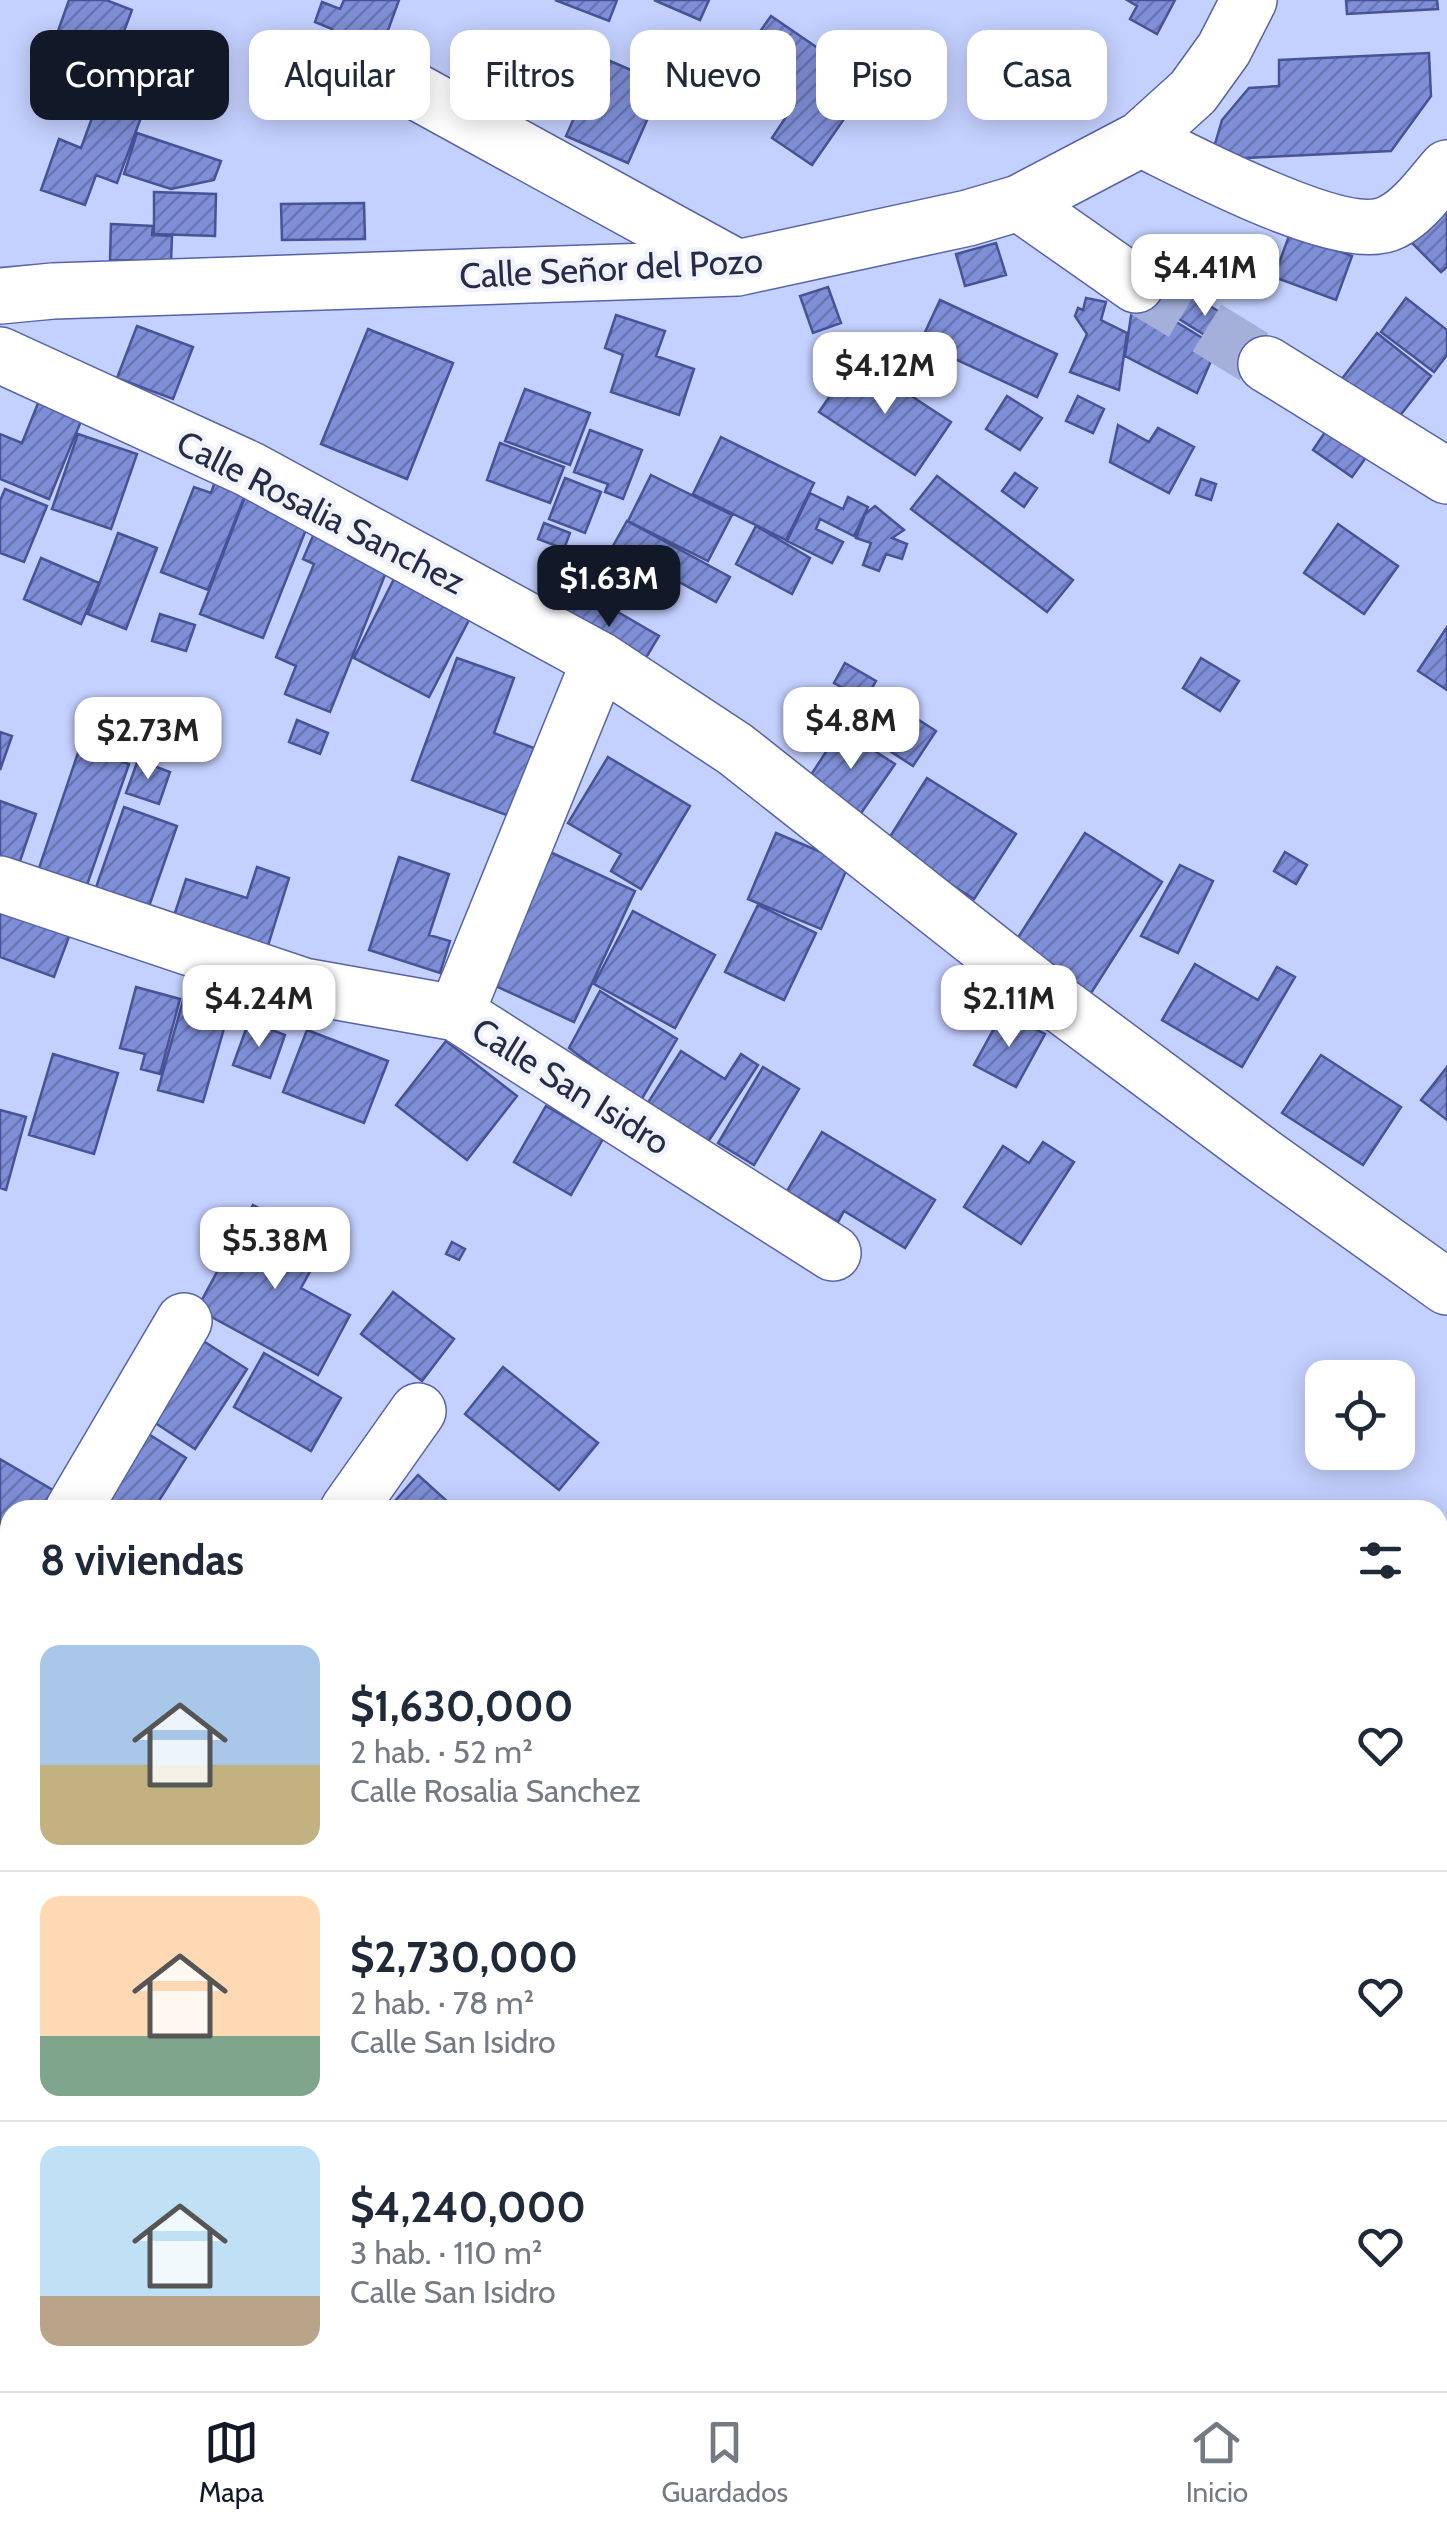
<!DOCTYPE html>
<html lang="es">
<head>
<meta charset="utf-8">
<style>
  body { margin:0; font-family:Cabin,sans-serif; background:#f6f6f7; color:#1f2937; height:100vh; display:flex; flex-direction:column; font-size:38px; white-space:nowrap }
  * { box-sizing:border-box; margin:0 }
  p { font-size:32px; color:#747a83 }
  .icon { flex:none; width:55px; height:55px; fill:none; stroke:currentColor; stroke-width:2; stroke-linecap:round; stroke-linejoin:round }
  .map { position:relative; flex:1; overflow:hidden }
  .details { position:absolute; left:0px; top:1500px; width:1448px; height:892px; display:flex; flex-direction:column; background:#fff; border-radius:30px 30px 0 0; box-shadow:0 5px 25px #0003 }
  .details>* { flex:none }
  .banner { position:absolute; left:30px; top:30px; width:1388px; height:90px; display:flex; gap:20px }
  .controls { position:absolute; left:1305px; top:1360px; display:grid; gap:20px }
  .controls a { display:grid; place-items:center; width:110px; height:110px; border-radius:20px; background:#fff; box-shadow:0 5px 25px #0003; font-size:50px }
  .price { position:absolute; translate:-50% -85px; padding:0 22px; border-radius:20px; background:#fff; color:#222; font-size:32px; line-height:65px; filter:drop-shadow(0 2px 5px #0008) }
  .price::after { content:''; position:absolute; left:50%; top:60px; width:30px; height:22px; margin-left:-15px; background:inherit; clip-path:polygon(0 0,100% 0,50% 100%) }
  .price.selected { background:#111827; color:#fff }
  ul { padding:0; list-style:none }
  li { display:flex; align-items:center; gap:30px; height:250px; padding:0 40px }
  li+li { border-top:2px solid #e0e1e3 }
  li span { display:grid; place-items:center; flex:none; width:280px; height:200px; border-radius:20px; color:#555 }
  li>.icon { margin-inline-start:auto }
  span .icon { width:120px; height:120px; fill:#fffc; stroke-width:1 }
  li b { font-size:42px }
  h2 { display:flex; justify-content:space-between; align-items:center; height:120px; padding:0 40px; font-size:42px }
  .chip { padding:0 35px; border-radius:20px; background:#fff; box-shadow:0 5px 25px #0003; font-size:35px; line-height:90px }
  .chip.selected { background:#111827; color:#fff }
  .dock { display:flex; justify-content:space-around; align-items:center; height:140px; border-top:2px solid #e0e1e3; background:#fff; font-size:28px; color:#747a83 }
  .dock a { display:grid; justify-items:center; gap:5px }
  .dock .selected { color:#111827 }
  .map>svg:first-child { display:block }
  .building { fill:url(#building-hatch); stroke:#475396; stroke-width:2.5 }
  .lines { fill:none; stroke-linecap:round; stroke-linejoin:round }
  .minor-tunnel { stroke:#a4afda; stroke-width:55; stroke-dasharray:55 28; stroke-linecap:butt }
  .minor-casing { stroke:#5663a7; stroke-width:58 }
  .minor { stroke:#fff; stroke-width:55 }
  .labels { text-anchor:middle; dominant-baseline:central; stroke-width:9; stroke-linejoin:round; paint-order:stroke }
  .street-label { font-size:35px; fill:#252b48; stroke:#f1f3fb }
</style>
</head>
<body>
<div class="map">
<svg width="1447" height="2391" viewBox="0 0 1447 2391">
  <defs>
    <pattern id="building-hatch" width="6" height="6" patternUnits="userSpaceOnUse" patternTransform="scale(2.5)"><rect width="6" height="6" fill="#7f8fd7"/><path d="M-1 1l2-2M0 6l6-6M5 7l2-2" fill="none" stroke="#6875b0"/></pattern>
  </defs>
  <rect width="100%" height="100%" fill="#c4d0fe"/>
  <path class="building" d="M69,0H106L132,10L116,53L58,31Z
    M344,0H399L379,55L329,36L332,29L315,22L322,2L340,9Z
    M555,0H617L609,21Z
    M654,0H709L700,20Z
    M1127,0H1175L1157,34L1130,19L1137,6Z
    M1346,0H1437L1438,9L1347,14Z
    M771,16L869,83L812,165L772,138L788,114L764,97L783,70L749,47Z
    M1429,53L1431,96L1391,151L1223,159L1215,144L1222,120L1249,88L1279,86V60Z
    M601,57L663,84L628,163L566,136Z
    M100,96L143,112L117,183L96,175L85,205L41,190L59,139L81,148Z
    M137,133L221,161L214,180L171,189L124,174Z
    M154,192L216,194L215,236L154,234Z
    M1447,198V267L1441,272L1407,238Z
    M364,203L365,239L282,240L281,204Z
    M111,224L153,226L152,235L172,236L171,262L110,260Z
    M1290,233L1352,256L1336,300L1274,277Z
    M996,243L1006,275L965,286L956,254Z
    M1148,268L1275,346L1261,370L1134,291Z
    M828,287L841,323L813,333L800,296Z
    M1134,296L1217,347L1197,393L1125,356Z
    M1086,298L1106,302L1101,320L1127,333L1119,390L1070,372L1087,334L1075,316L1078,308L1083,310Z
    M1406,298L1447,330V355L1434,372L1381,332Z
    M940,300L1057,354L1037,397L920,343Z
    M616,315L665,331L656,356L694,369L679,415L611,392L623,355L605,348Z
    M137,326L193,347L173,399L117,378Z
    M368,329L453,363L407,479L321,444Z
    M1377,333L1431,376L1395,422L1341,380Z
    M855,359L951,422L915,475L819,412Z
    M525,389L590,413L570,465L505,441Z
    M43,391L86,409L49,499L0,479V434L22,443Z
    M1007,396L1042,418L1020,450L986,429Z
    M1078,396L1104,409L1093,433L1066,421Z
    M1332,422L1372,449L1352,477L1313,450Z
    M1118,425L1149,442L1158,428L1194,447L1169,493L1110,462Z
    M590,430L642,450L623,499L605,492L608,484L574,472Z
    M78,434L137,454L111,529L52,509Z
    M721,437L814,483L786,540L693,494Z
    M500,443L564,467L550,503L487,480Z
    M1015,473L1037,488L1024,507L1002,491Z
    M651,475L732,515L708,561L628,521Z
    M217,476L248,487L208,590L161,572L194,487L211,493Z
    M937,476L1073,580L1047,612L911,509Z
    M565,478L601,492L585,533L549,519Z
    M1201,479L1216,484L1211,500L1196,495Z
    M5,489L47,506L24,562L0,553V501Z
    M810,493L843,509L848,497L868,507L854,536L820,519L816,529L843,542L832,563L787,541Z
    M245,497L309,522L263,638L200,614Z
    M875,506L904,530L892,538L907,544L902,559L886,554L879,571L863,565L871,543L856,538L865,514Z
    M627,521L730,577L716,602L613,546Z
    M544,523L570,533L564,549L538,539Z
    M1338,524L1398,566L1364,614L1304,573Z
    M756,526L810,558L792,594L736,564Z
    M316,529L391,560L330,712L285,694L296,666L276,657L314,564L303,559Z
    M118,533L157,548L126,629L88,614Z
    M41,558L99,583L81,624L24,599Z
    M394,579L470,618L429,697L354,658Z
    M580,590L659,636L638,671L559,625Z
    M160,614L195,625L186,651L152,641Z
    M1447,627V690L1418,671Z
    M457,658L514,678L494,733L534,748L509,816L412,780Z
    M1201,658L1239,681L1220,711L1183,688Z
    M845,663L876,681L865,700L834,683Z
    M885,698L936,731L913,766L862,733Z
    M297,720L328,733L320,754L289,742Z
    M841,729L895,764L859,816L807,781Z
    M0,732L12,736L0,770Z
    M80,747L129,764L86,888L38,871Z
    M608,757L690,806L641,889L611,871L621,854L568,823Z
    M138,760L170,772L159,804L126,793Z
    M927,778L1016,834L974,899L886,843Z
    M0,801L36,814L18,867L0,861Z
    M124,807L177,826L146,915L93,896Z
    M776,833L849,864L821,929L748,899Z
    M1085,833L1162,882L1091,993L1014,944Z
    M550,852L635,891L574,1022L489,983Z
    M1285,852L1307,865L1296,884L1274,871Z
    M399,857L449,874L429,935L450,941L440,973L369,950Z
    M1180,865L1213,881L1178,953L1141,936Z
    M257,867L289,878L266,952L172,922L186,879L247,898Z
    M0,896L74,923L54,977L0,957Z
    M758,905L816,933L784,1000L725,972Z
    M633,911L715,955L675,1028L594,984Z
    M1195,964L1258,1000L1277,967L1295,977L1242,1067L1162,1020Z
    M136,987L180,999L160,1074L141,1069L145,1054L120,1048Z
    M600,991L677,1039L640,1102L569,1048Z
    M184,997L229,1011L203,1102L158,1090Z
    M1003,1012L1045,1034L1016,1087L974,1065Z
    M249,1021L285,1035L270,1078L233,1065Z
    M307,1030L388,1061L364,1123L283,1092Z
    M446,1041L517,1096L467,1160L396,1105Z
    M681,1051L725,1079L741,1054L758,1065L704,1148L644,1109Z
    M53,1054L118,1073L94,1154L29,1135Z
    M1321,1055L1401,1107L1363,1165L1282,1113Z
    M763,1067L799,1089L754,1165L718,1143Z
    M1447,1067V1120L1421,1100Z
    M546,1106L603,1139L571,1195L514,1162Z
    M0,1110L26,1117L6,1190L0,1188Z
    M822,1132L935,1200L905,1248L844,1211L838,1222L787,1191Z
    M1043,1142L1074,1162L1021,1244L964,1207L1003,1146L1029,1163Z
    M253,1205L325,1244L301,1288L350,1315L318,1375L197,1309Z
    M452,1242L465,1249L459,1260L446,1254Z
    M393,1292L454,1339L422,1381L361,1334Z
    M194,1335L247,1369L195,1449L143,1415Z
    M264,1353L341,1398L311,1451L234,1407Z
    M503,1367L598,1443L559,1490L465,1414Z
    M136,1426L186,1458L153,1510H125L95,1491Z
    M0,1459L63,1496L54,1510H10V1567L0,1561Z
    M418,1475L448,1502L441,1510H387Z
    M0,1982L10,1991V2028L0,2039Z
    M0,2119L10,2127V2162L0,2175Z
    M10,2216V2289L0,2281V2228Z
    M170,2382H224L235,2391H167L165,2389Z
    M721,2382H769L766,2391H743Z"/>
  <g class="lines">
    <path class="minor-tunnel" d="M1136,285L1266,364"/>
    <defs>
      <path id="minor" d="M415,91L734,266
        M1141,139C1189,162 1345,247 1392,222C1414,211 1431,186 1447,168
        M1019,203L1136,285
        M0,296L53,291L737,268L968,218L1019,203L1141,139L1193,92L1224,49L1249,0
        M0,355L249,469L600,660L735,749L1039,989L1262,1155L1447,1287
        M1266,364L1447,476
        M0,884L304,986L456,1013L833,1253
        M456,1013L600,660
        M73,1510L184,1321
        M348,1510L418,1411
        M4,1628L10,1618
        M0,1749L10,1766
        M106,2382L107,2391
        M382,2382L392,2391"/>
    </defs>
    <use href="#minor" class="minor-casing"/>
    <use href="#minor" class="minor"/>
  </g>
  <g class="labels">
    <g class="street-label">
      <text transform="translate(611 268) rotate(-3)">Calle Señor del Pozo</text>
      <text transform="translate(321 512) rotate(27)">Calle Rosalia Sanchez</text>
      <text transform="translate(571 1086) rotate(32)">Calle San Isidro</text>
    </g>
  </g>
</svg>
<div class="controls">
<a><svg class="icon" aria-label="locate" viewBox="0 0 24 24"><circle cx="12" cy="12" r="6"/><path d="M12 2v4M12 18v4M2 12h4M18 12h4"/></svg></a>
</div>
<b class="price" style="left:1205px;top:319px">$4.41M</b>
<b class="price" style="left:885px;top:417px">$4.12M</b>
<b class="price selected" style="left:609px;top:630px">$1.63M</b>
<b class="price" style="left:851px;top:772px">$4.8M</b>
<b class="price" style="left:148px;top:782px">$2.73M</b>
<b class="price" style="left:259px;top:1050px">$4.24M</b>
<b class="price" style="left:1009px;top:1050px">$2.11M</b>
<b class="price" style="left:275px;top:1292px">$5.38M</b>
<div class="banner">
<a class="chip selected">Comprar</a>
<a class="chip">Alquilar</a>
<a class="chip">Filtros</a>
<a class="chip">Nuevo</a>
<a class="chip">Piso</a>
<a class="chip">Casa</a>
</div>
<section class="details">
<h2>8 viviendas<svg class="icon" aria-label="filters" viewBox="0 0 24 24"><path d="M4 7h16M4 17h16"/><circle cx="9" cy="7" r="2"/><circle cx="15" cy="17" r="2"/></svg></h2>
<ul>
<li><span style="background:linear-gradient(#a9c7e8 60%,#c2b280 0)"><svg class="icon" aria-label="home" viewBox="0 0 24 24"><path d="M3 11l9-7 9 7M6 9v11h12V9"/></svg></span><div><b>$1,630,000</b><p>2 hab. · 52 m²</p><p>Calle Rosalia Sanchez</p></div><svg class="icon" aria-label="heart" viewBox="0 0 24 24"><path d="M12 20l-8-8c-3-5 5-10 8-4 3-6 11-1 8 4z"/></svg></li>
<li><span style="background:linear-gradient(#ffd9b3 70%,#7fa58c 0)"><svg class="icon" aria-label="home" viewBox="0 0 24 24"><path d="M3 11l9-7 9 7M6 9v11h12V9"/></svg></span><div><b>$2,730,000</b><p>2 hab. · 78 m²</p><p>Calle San Isidro</p></div><svg class="icon" aria-label="heart" viewBox="0 0 24 24"><path d="M12 20l-8-8c-3-5 5-10 8-4 3-6 11-1 8 4z"/></svg></li>
<li><span style="background:linear-gradient(#bfe0f5 75%,#b9a48a 0)"><svg class="icon" aria-label="home" viewBox="0 0 24 24"><path d="M3 11l9-7 9 7M6 9v11h12V9"/></svg></span><div><b>$4,240,000</b><p>3 hab. · 110 m²</p><p>Calle San Isidro</p></div><svg class="icon" aria-label="heart" viewBox="0 0 24 24"><path d="M12 20l-8-8c-3-5 5-10 8-4 3-6 11-1 8 4z"/></svg></li>
</ul>
</section>
</div>
<nav class="dock">
<a class="selected"><svg class="icon" aria-label="map" viewBox="0 0 24 24"><path d="M3 6l6-2 6 2 6-2v14l-6 2-6-2-6 2zM9 4v14M15 6v14"/></svg>Mapa</a>
<a><svg class="icon" aria-label="saved" viewBox="0 0 24 24"><path d="M7 4h10v16l-5-4-5 4z"/></svg>Guardados</a>
<a><svg class="icon" aria-label="home" viewBox="0 0 24 24"><path d="M3 11l9-7 9 7M6 9v11h12V9"/></svg>Inicio</a>
</nav>
</body>
</html>
